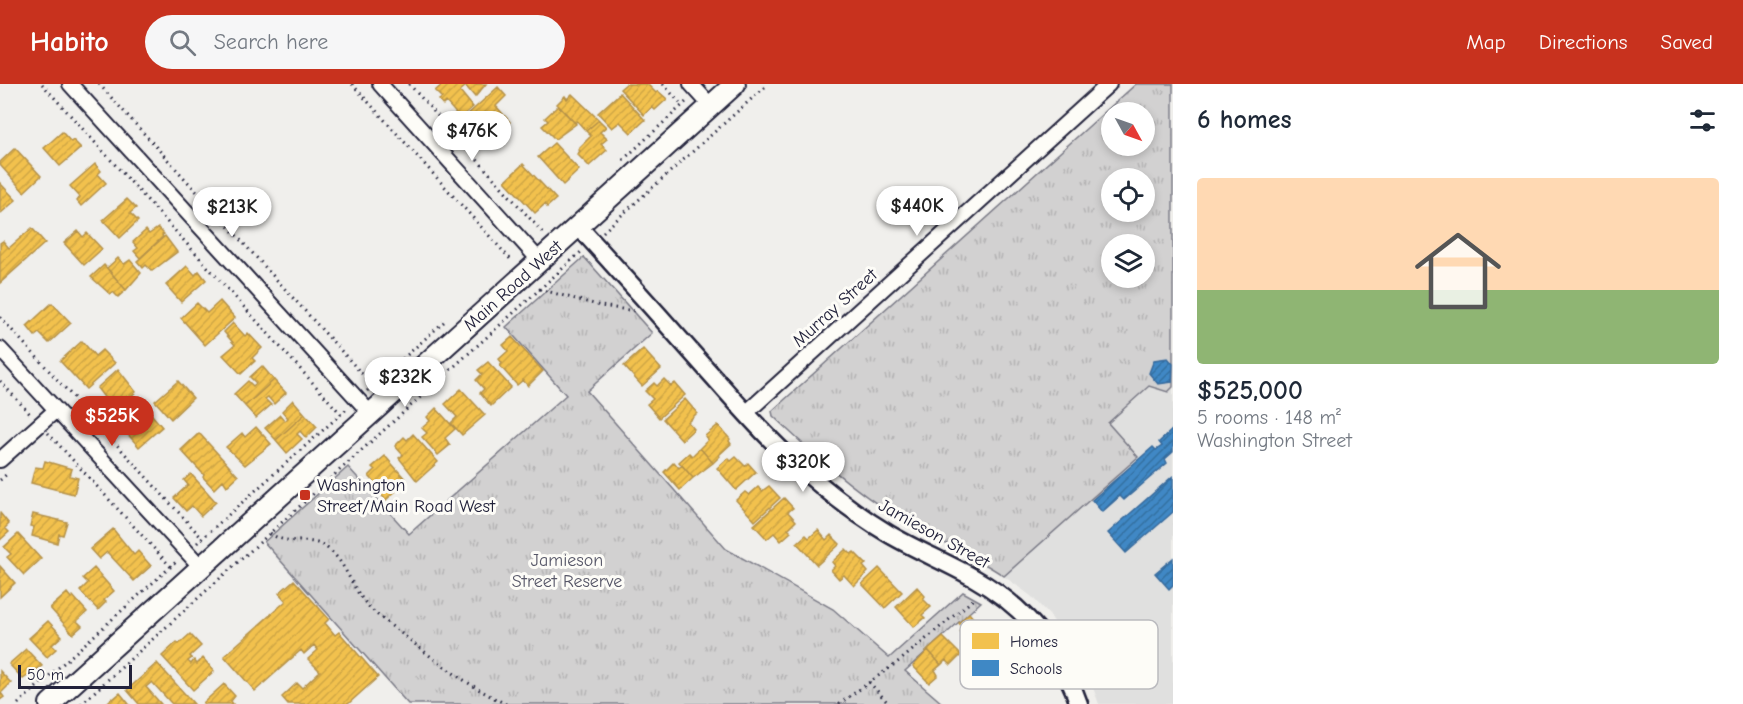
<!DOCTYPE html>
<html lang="en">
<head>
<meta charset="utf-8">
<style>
  body { margin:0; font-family:"Comic Neue",sans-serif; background:#f6f6f7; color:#1f2937; height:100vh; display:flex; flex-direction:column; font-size:22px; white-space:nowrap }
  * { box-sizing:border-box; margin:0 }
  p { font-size:20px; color:#747a83 }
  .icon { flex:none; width:33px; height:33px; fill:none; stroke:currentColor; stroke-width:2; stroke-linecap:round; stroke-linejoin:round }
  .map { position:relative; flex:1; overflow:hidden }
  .panel { display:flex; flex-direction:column; background:#fff; width:570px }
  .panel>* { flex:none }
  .needle { width:39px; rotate:130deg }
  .tools { position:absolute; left:1101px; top:18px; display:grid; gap:12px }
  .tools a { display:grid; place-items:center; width:54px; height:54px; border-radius:50%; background:#fff; box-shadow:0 3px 9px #0003; font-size:30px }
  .scale { position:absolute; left:18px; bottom:15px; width:114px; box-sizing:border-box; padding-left:6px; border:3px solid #22223b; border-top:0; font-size:16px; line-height:21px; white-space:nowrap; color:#22223b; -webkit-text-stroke:4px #fdfcf7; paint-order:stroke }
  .price { position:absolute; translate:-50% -51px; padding:0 14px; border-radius:21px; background:#fff; color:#222; font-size:20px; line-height:39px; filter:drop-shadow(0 2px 3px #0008) }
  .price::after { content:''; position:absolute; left:50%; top:36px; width:18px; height:14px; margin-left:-9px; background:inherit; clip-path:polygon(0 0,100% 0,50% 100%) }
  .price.selected { background:#c8321e; color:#fff }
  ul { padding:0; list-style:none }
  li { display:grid; align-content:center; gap:12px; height:318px; padding:0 24px }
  li span { display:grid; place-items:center; height:186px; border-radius:6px; color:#555 }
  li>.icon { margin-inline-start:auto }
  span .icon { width:108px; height:108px; fill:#fffc; stroke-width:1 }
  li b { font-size:26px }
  h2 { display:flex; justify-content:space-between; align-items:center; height:72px; padding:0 24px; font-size:26px }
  header { display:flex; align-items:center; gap:36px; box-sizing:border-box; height:84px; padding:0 30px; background:#c8321e; color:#fff }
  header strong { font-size:28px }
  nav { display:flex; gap:33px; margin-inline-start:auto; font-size:21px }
  .search { width:420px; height:54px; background:#f6f6f7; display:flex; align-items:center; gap:15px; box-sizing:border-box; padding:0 21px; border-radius:33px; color:#747a83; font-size:22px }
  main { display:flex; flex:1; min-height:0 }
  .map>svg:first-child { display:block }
  .built { fill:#e0e0df; fill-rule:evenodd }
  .grass { fill:url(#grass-tufts); stroke:#7a7a86; stroke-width:1.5; fill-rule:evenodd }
  .homes { fill:url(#homes-hatch); stroke:#b49148; stroke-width:1.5 }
  .schools { fill:url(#schools-hatch); stroke:#36699c; stroke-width:1.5 }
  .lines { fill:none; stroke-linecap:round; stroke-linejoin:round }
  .minor-casing { stroke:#22223b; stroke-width:18 }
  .tertiary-casing { stroke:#22223b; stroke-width:21 }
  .secondary-casing { stroke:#22223b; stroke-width:24 }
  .path { stroke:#22223b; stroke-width:3; stroke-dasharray:1.5 4.5; stroke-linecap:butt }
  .minor { stroke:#fdfcf7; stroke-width:14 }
  .tertiary { stroke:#fdfcf7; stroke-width:16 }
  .secondary { stroke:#fdfcf7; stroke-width:20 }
  .poi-dot { fill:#c8321e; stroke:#fdfcf7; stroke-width:2 }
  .labels { text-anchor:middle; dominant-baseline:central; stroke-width:6; stroke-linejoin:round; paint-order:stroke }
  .street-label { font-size:18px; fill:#22223b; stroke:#fdfcf7 }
  .poi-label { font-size:18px; fill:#22223b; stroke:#fdfcf7; text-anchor:start }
  .park-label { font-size:18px; fill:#575768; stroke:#fdfcf7 }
  .key { fill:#fdfcf7; stroke:#bbbbbf; stroke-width:1.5 }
  .key-label { font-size:16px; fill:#22223b }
</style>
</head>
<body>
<header>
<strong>Habito</strong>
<div class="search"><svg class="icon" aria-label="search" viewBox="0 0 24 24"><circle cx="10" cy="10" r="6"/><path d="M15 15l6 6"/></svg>Search here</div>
<nav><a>Map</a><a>Directions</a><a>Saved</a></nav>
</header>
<main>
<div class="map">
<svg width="1173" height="620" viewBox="0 0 1173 620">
  <defs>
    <pattern id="grass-tufts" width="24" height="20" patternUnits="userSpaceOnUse" patternTransform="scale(1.5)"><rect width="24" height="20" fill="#d2d1d1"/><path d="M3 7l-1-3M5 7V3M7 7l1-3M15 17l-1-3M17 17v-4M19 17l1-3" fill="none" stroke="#b4b3b4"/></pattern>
    <pattern id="homes-hatch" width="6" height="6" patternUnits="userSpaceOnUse" patternTransform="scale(1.5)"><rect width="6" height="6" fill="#f2c14e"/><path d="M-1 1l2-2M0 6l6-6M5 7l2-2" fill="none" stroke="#cfa645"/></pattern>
    <pattern id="schools-hatch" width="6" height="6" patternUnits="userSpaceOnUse" patternTransform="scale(1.5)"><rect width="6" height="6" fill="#3f88c5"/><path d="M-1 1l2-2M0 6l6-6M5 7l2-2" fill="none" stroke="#346fa1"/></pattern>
  </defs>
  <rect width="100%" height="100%" fill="#f0efec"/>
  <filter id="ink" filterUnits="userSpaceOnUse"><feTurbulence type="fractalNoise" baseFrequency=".0167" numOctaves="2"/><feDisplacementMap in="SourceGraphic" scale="12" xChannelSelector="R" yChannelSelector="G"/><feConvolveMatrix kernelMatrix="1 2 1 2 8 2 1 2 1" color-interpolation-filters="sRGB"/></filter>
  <g filter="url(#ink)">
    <path class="built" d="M1136,0H1173V620H1099L1092,601L1073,564L1050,532L1031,512L994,485L938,457L899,435L858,407L814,371L773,332L772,327ZM1112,28H1144V62H1112ZM1112,94H1144V128H1112ZM1112,160H1144V194H1112Z"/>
    <path class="grass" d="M1136,0H1173V303L1168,308L1149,302L1108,339L1138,373L1004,492C972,470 934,456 900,435C853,406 813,370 773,332L772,327ZM1112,28H1144V62H1112ZM1112,94H1144V128H1112ZM1112,160H1144V194H1112Z
      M584,173L652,249L587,307L726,465L833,525L889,574L963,508L981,518L905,587L943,620H408L264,458L348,383L409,450L566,311L506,243Z"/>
    <path class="homes" d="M443,0H464L466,2L460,7L473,23L460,34L446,18L443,21L439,16L442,14L435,7Z
      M464,0H486L475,13Z
      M626,0H647L656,9L658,7L667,15L655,26L652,23L644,31L620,5Z
      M498,3L506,12L496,22L510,38L489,57L482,50L480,52L469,39L470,37L466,32Z
      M620,9L645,36L631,49L620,38L612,44L598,29Z
      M572,10L599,36L586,47L577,37L575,39L557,20L565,12L567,15Z
      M558,22L576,40L555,55L542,42L548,37L545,34Z
      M599,36L606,43L600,48L607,55L601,60L607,66L589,82L577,70L580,67L578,65L591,52L586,47Z
      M62,48L71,58L73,56L81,64L60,82L44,64Z
      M554,59L579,86L563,101L538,73Z
      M15,64L41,92L24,108L0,81V78Z
      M95,80L101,87L98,90L106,99L81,122L77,117L80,113L70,102Z
      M523,80L556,115L547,123L545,120L535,129L505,97Z
      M0,99L16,116L1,129L0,128Z
      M127,115L136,124L130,129L138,137L120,154L103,136Z
      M32,144L45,159L0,199V159L3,157L9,164Z
      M158,144L164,150L162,151L163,153L140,174L134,167L138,164L133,158L146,146L149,150Z
      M78,147L83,153L87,149L102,165L84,181L64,159Z
      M165,152L177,168L152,187L146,181L143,184L137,177Z
      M118,174L124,180L130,176L141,189L126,206L107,184Z
      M104,181L126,206L118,213L113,208L110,210L91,193Z
      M187,182L195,191L199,187L206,196L181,218L166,201Z
      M220,217L235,234L205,261L181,234L197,219L207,229Z
      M52,219L71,239L49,259L39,249L35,252L27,242Z
      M233,239L245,252L248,249L262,264L252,274L255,277L241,290L223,271L235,261L224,248Z
      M512,253L543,287L528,302L523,296L517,301L500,282L502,279L499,275L508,267L503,261Z
      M82,257L95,272L102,266L115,279L86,305L60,277Z
      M643,265L661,285L642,302L624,282Z
      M488,278L511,303L491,322L480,309L484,305L476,296L482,290L478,286Z
      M262,282L274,296L245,322L234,310L248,297L253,302L256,299L250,293Z
      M118,285L136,308L128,315L126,312L112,324L97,304Z
      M664,295L671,302L675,299L685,311L659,334L647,320L653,315L645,307L654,299L657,302Z
      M274,296L286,309L274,320L268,313L265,315L271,321L256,334L245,322Z
      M178,297L193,314L171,335L155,317Z
      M461,305L485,331L462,351L451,339L457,333L445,320Z
      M685,315L697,329L688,338L694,345L682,356L663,335Z
      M293,316L305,330L276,356L265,344L280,331L285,337L288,334L282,327Z
      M436,324L455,345L445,354L450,361L438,371L422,353L427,349L422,344L430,337L427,333Z
      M147,325L162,343L139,363L124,346Z
      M305,330L317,343L306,354L300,347L297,350L302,355L287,369L276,356Z
      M718,341L730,355L729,357L731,360L719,371L720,372L713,379L700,364L708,356L705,352Z
      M256,343L271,360L245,381L226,363L242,349L245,353Z
      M199,349L238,392L227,402L223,396L214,405L203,393L204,391L181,366Z
      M413,350L438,378L417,397L399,374L403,371L395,362L404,353L407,356Z
      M700,364L713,379L693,394L679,378L689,369L692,372Z
      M385,372L407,397L386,416L375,404L377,401L369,392L375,386L372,383Z
      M736,373L745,382L748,379L756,388L736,406L717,384L728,374L731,377Z
      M45,377L72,385L70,392L78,394L74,410L31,399L35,383L43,384Z
      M674,378L679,384L682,381L693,394L680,406L664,388Z
      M191,390L216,418L201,432L192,422L186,427L174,414L188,401L184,396Z
      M769,402L780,414L755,437L736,416L745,408L749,411L758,403L762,407Z
      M784,414L793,424L788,428L796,437L788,445L791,448L781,457L774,449L767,455L754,441Z
      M0,429L9,440L5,444L9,448L0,456Z
      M33,430L67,438L63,451L59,450L57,459L32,452L34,443L30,442Z
      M113,445L134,471L138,467L151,482L134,497L107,468L99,475L90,465Z
      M818,446L826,456L831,451L840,460L817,481L797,459L806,451L809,454Z
      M18,450L41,475L24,491L7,473L11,470L4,463Z
      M846,465L851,470L854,468L866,480L863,482L868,488L854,502L844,491L839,495L831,486L835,482L832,478Z
      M0,482L15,499L0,513Z
      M94,484L114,507L104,516L106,518L98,526L80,507L88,499L83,494Z
      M879,484L902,508L885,524L862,500Z
      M294,496L329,535L325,539L335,551L339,548L378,593L348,620H288L282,613L297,599L302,604L320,587L308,575L318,566L314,561L304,570L301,566L255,607L224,572L286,517L279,509Z
      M917,503L925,512L923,515L931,523L922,531L925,534L914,543L896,523Z
      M67,509L71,514L73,512L87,528L77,537L82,542L73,550L50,524Z
      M969,529L974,535L977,534L988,547L972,561L960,548L964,545L959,539Z
      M48,537L62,552L52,561L56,565L47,573L29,554Z
      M190,550L201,562L190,572L192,574L188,577L191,580L194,576L197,580L203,574L214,587L193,606L162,572L177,558L179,560Z
      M943,553L961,571L951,581L946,576L941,581L928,566Z
      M26,565L42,582L23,595L9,580Z
      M928,566L941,581L935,586L938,591L929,599L913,582Z
      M157,579L194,620H172L152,598L146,603L161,620H139L127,606Z
      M0,587L11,599L1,609L4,613L0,616Z
      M224,600L235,612L231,617L233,620H205L203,619Z
      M120,609L129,620H106L112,614L113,615Z"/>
    <path class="schools" d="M1168,274L1173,280L1172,298L1158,300L1149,289L1154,276Z
      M1173,345V368L1165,375L1167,379L1124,416L1120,412L1102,428L1092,416L1153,363L1156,366L1162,362L1159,358Z
      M1173,392V428L1126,469L1108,449Z
      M1173,474V501L1169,505L1155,489Z"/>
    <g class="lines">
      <defs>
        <path id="minor" d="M70,0L371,330
          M380,0L540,177
          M691,0L711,22
          M0,265L201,483
          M746,329L1109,0
          M0,376L56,326"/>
        <path id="tertiary" d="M579,143C623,191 667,240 710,289C736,318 762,349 791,375C821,403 854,429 889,450C916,466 946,478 974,494C1024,522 1060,565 1079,620"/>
        <path id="secondary" d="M50,620L735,0"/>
      </defs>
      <use href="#minor" class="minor-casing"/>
      <use href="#tertiary" class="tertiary-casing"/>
      <use href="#secondary" class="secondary-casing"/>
      <path class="path" d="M42,0L341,330
        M99,0L373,302
        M352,0L512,177
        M409,0L543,149
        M663,0L682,21
        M623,76L687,17
        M603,148L768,0
        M539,205L601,222L635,227
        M0,233L202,454
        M0,297L31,331
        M367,307L447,235
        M48,349L171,483
        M0,396L8,389
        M270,449C286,463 311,451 327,464C345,477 350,500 364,517C375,531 392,542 406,553C438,579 469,602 506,620
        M197,459L349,323
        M869,598L889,620
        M18,620L177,477
        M81,620L582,167
        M839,620L902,575L975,514"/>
      <use href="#minor" class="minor"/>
      <use href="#tertiary" class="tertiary"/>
      <use href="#secondary" class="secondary"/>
    </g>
  </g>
  <rect class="poi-dot" x="299" y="405" width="12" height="12" rx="3"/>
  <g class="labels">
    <g class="street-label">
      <text transform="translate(513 202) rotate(-42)">Main Road West</text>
      <text transform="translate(835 224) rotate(-42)">Murray Street</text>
      <text transform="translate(934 450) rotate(29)">Jamieson Street</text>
    </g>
    <g class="poi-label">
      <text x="317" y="401">Washington<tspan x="317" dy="21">Street/Main Road West</tspan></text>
    </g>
    <g class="park-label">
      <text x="567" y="476">Jamieson<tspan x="567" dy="21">Street Reserve</tspan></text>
    </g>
  </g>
  <rect x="960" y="536" width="198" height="69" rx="9" class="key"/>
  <rect x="972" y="549" width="27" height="16" fill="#f2c14e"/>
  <rect x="972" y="576" width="27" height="16" fill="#3f88c5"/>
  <g class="key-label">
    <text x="1010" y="563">Homes</text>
    <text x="1010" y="590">Schools</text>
  </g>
</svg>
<div class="tools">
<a><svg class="needle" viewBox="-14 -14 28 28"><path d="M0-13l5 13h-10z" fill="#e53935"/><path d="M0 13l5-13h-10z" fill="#747a83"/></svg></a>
<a><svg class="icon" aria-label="locate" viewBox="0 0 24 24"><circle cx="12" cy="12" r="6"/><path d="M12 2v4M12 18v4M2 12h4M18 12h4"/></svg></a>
<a><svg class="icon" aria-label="layers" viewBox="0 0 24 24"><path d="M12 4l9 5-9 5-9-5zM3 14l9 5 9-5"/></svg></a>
</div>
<div class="scale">50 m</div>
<b class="price" style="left:472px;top:78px">$476K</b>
<b class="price" style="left:917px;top:153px">$440K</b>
<b class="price" style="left:232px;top:154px">$213K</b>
<b class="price" style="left:405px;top:324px">$232K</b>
<b class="price selected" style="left:112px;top:363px">$525K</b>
<b class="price" style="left:803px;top:409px">$320K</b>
</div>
<section class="panel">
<h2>6 homes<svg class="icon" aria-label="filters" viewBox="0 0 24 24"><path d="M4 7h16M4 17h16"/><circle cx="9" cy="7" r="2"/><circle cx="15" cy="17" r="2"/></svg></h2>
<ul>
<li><span style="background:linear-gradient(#ffd9b3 60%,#8fb573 0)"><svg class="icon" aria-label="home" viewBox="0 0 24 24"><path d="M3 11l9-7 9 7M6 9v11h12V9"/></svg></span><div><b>$525,000</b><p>5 rooms · 148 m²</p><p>Washington Street</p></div></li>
</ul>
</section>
</main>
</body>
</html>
